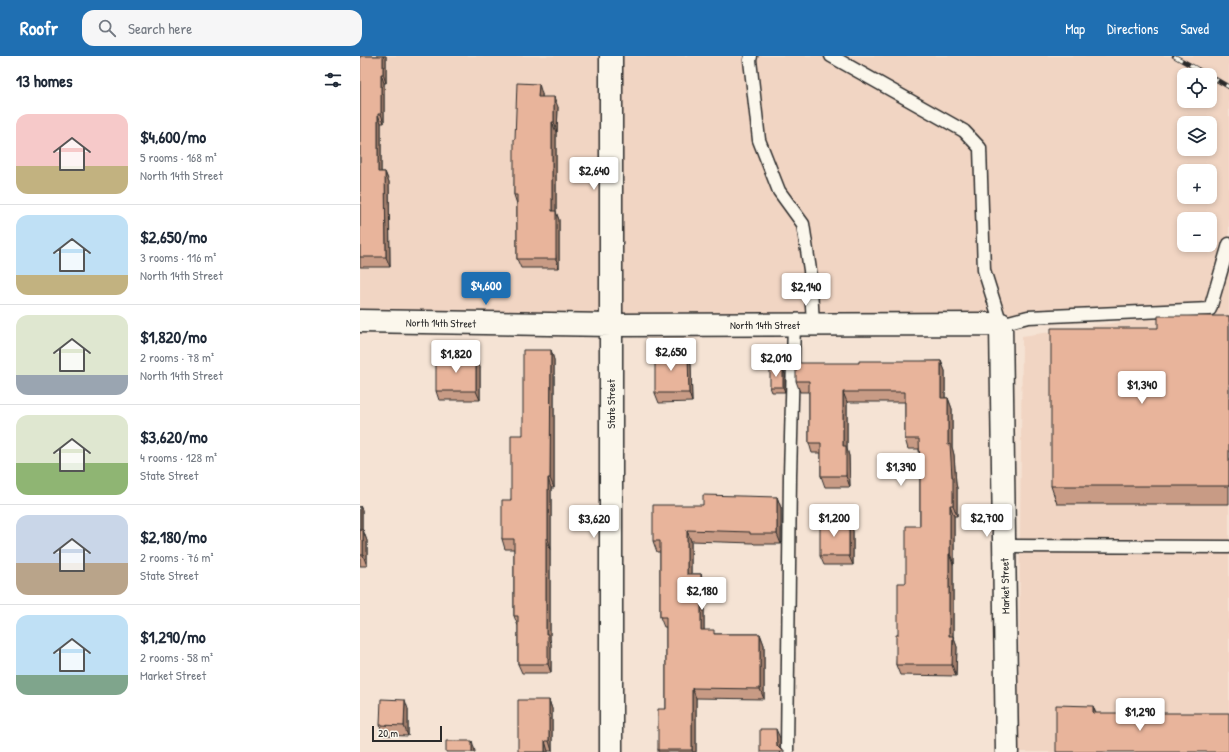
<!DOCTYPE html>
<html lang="en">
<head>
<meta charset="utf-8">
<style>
  body { margin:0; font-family:"Patrick Hand",sans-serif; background:#f6f6f7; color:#1f2937; height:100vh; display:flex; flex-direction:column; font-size:15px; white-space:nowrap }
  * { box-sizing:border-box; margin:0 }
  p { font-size:13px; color:#747a83 }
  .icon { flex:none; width:22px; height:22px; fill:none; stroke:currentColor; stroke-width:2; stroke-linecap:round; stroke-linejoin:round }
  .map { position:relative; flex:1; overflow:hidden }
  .side { display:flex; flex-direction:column; background:#fff; width:360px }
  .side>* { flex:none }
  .fabs { position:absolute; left:817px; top:12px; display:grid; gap:8px }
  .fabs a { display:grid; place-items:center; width:40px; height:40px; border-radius:8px; background:#fff; box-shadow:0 2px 6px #0003; font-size:20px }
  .scale { position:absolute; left:12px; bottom:10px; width:70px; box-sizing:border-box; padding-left:4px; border:2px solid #2b2b2b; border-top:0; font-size:11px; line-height:14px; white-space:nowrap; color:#2b2b2b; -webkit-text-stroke:3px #fbf7ec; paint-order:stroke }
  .price { position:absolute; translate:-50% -34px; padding:0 9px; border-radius:4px; background:#fff; color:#222; font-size:13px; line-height:26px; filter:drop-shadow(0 1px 2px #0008) }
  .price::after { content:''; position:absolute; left:50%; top:24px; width:12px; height:9px; margin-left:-6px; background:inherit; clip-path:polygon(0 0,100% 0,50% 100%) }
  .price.active { background:#1f6fb2; color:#fff }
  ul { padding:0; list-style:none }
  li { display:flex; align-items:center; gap:12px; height:100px; padding:0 16px }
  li+li { border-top:1px solid #e0e1e3 }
  li span { display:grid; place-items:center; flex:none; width:112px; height:80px; border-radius:12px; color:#555 }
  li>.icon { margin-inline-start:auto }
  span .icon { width:48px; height:48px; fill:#fffc; stroke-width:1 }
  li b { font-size:17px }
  h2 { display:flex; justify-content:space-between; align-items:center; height:48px; padding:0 16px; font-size:17px }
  header { display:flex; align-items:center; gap:24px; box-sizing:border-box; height:56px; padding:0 20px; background:#1f6fb2; color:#fff }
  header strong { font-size:19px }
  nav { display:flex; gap:22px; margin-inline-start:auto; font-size:14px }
  .search { width:280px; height:36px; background:#f6f6f7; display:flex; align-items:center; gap:10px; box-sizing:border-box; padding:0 14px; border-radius:12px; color:#747a83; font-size:15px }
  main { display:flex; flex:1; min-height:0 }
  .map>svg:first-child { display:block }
  .built { fill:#f1d5c3; fill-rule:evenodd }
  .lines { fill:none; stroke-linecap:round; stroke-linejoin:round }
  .service-casing { stroke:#2b2b2b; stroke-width:15 }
  .minor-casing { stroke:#2b2b2b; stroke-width:25 }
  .service { stroke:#fbf7ec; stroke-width:12 }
  .minor { stroke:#fbf7ec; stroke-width:22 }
  .rail-casing { stroke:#2b2b2b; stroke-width:4.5 }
  .rail { stroke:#fbf7ec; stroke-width:3; stroke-dasharray:9; stroke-linecap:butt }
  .wall { fill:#c89b85; stroke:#2b2b2b }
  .shaded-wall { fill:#a27e6c; stroke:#2b2b2b }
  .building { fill:#e8b49b; stroke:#2b2b2b }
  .labels { text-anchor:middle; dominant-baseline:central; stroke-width:3; stroke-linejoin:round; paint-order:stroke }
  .street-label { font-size:11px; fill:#2b2b2b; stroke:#fbf7ec }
</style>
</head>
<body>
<header>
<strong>Roofr</strong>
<div class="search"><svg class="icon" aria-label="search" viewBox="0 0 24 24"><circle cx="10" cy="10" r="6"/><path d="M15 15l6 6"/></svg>Search here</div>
<nav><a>Map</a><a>Directions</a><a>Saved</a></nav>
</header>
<main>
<section class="side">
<h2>13 homes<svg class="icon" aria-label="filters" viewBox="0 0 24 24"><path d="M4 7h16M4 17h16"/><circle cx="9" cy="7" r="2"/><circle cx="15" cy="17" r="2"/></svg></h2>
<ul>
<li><span style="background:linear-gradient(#f6c9c9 65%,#c2b280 0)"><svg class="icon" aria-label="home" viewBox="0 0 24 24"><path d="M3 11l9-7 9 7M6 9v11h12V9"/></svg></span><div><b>$4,600/mo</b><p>5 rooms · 168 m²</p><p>North 14th Street</p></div></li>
<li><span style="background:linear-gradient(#bfe0f5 75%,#c2b280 0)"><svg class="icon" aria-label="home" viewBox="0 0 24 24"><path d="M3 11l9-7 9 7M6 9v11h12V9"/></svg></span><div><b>$2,650/mo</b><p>3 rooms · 116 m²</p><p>North 14th Street</p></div></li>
<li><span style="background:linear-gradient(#dfe7d0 75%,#9aa5b1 0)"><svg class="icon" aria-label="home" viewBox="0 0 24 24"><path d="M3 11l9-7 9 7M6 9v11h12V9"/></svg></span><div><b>$1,820/mo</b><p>2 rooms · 78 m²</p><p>North 14th Street</p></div></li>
<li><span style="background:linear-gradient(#dfe7d0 60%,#8fb573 0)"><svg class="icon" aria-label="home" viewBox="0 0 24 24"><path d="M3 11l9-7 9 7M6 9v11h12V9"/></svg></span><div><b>$3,620/mo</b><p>4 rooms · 128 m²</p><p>State Street</p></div></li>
<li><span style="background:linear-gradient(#c9d6e8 60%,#b9a48a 0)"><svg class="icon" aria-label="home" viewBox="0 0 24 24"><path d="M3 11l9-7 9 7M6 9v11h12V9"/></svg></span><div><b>$2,180/mo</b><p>2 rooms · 76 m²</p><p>State Street</p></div></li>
<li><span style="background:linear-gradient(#bfe0f5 75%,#7fa58c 0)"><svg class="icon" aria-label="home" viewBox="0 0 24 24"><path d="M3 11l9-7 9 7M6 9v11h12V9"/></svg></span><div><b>$1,290/mo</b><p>2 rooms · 58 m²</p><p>Market Street</p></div></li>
</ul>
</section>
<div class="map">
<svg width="869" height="696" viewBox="0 0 869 696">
  <rect width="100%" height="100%" fill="#f5e3d4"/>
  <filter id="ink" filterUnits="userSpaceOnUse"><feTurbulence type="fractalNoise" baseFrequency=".025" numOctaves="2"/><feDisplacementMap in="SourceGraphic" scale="8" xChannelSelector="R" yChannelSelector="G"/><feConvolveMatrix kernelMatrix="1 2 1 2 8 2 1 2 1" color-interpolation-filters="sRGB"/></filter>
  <g filter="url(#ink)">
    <path class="built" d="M0,0H869V696H658L662,280L841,255L641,268L0,266ZM824,19H850V45H824ZM824,67H850V93H824ZM824,115H850V141H824ZM824,163H850V189H824Z"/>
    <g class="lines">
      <defs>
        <path id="service" d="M391,0L390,4L399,84L419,135L443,168L450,214L453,268
          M471,0L604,75L620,92L624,214L641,268L668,261L850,253L869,188
          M644,490L869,491
          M427,696L430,419L434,268"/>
        <path id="minor" d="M0,265L251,269L641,268L647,696
          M251,696V0"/>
      </defs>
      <use href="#service" class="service-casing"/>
      <use href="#minor" class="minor-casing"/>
      <use href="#service" class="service"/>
      <use href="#minor" class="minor"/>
      <defs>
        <path id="rail" d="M814,0L848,19
          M850,20L869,31"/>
      </defs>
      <use href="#rail" class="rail-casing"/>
      <use href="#rail" class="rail"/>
    </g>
    <path class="wall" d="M0,0H26V27H24V67H21V116H25L29,126L30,211H0Z
      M182,38V41L198,51L197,76H196V156L199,164V212H161L157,203V148L154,139L155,83Z
      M869,260V448H697L691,430L798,272Z
      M314,291L317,299H328L331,309L332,346L299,347L295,337Z
      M191,294L194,304V432H191V493H190V583L191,588V617H162L158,608V570L154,560V493H145L142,483L151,444L163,379Z
      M581,305L585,315V342H588L592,353V391L594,399L596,428L597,432V460H594V508H593V580L597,591L596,620L540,619L536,609L538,579L546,527L560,470V413L559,393H548L545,383V346H487V393L489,400L490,431H465L461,420V397H452L449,387V336H440L436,325L499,307Z
      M120,311V344H79L76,335Z
      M423,313L425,318V336H412L410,331Z
      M417,441L421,452V488H394L393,487L331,485V518H341L344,528V574L355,578H400L404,589V643L336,642V696H298V694L306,653V571H304L300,561V496H297L293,485L343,449Z
      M0,450L2,454V474H3L7,485V510H0Z
      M489,465L493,475V509H464L460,500Z
      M189,644L192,653V695H188V696H158Z
      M48,653V680L23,679L20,669Z"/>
    <path class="shaded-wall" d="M23,0H26V27L23,18Z
      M21,18L24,27V67L21,58Z
      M179,28L182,38V50L178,41Z
      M194,41L198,51L197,76L194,66Z
      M18,58L21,67V126L18,116Z
      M192,66L196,76V156L199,164V212L196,203L192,155Z
      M25,116L29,126L30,211L26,201Z
      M314,291L317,300L314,299Z
      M191,294L194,304V432L190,422Z
      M328,299L331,309L332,346L329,337Z
      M116,301L120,311V344L116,335Z
      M581,305L585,315V353L581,342Z
      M423,313L425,318V336L423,331Z
      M483,336L487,346V393L489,400L490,431L486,420L483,390Z
      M588,342L592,353V391L594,399L596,428L597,432V460L593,449L592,421L588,389Z
      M188,422L191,432V493L188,483Z
      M417,441L421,452V488L417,478Z
      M590,449L594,460V508L590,498Z
      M0,450L2,454V485L0,481Z
      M489,465L493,475V509L489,500Z
      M3,474L7,485V510L3,499Z
      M327,474L331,485V528L327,518Z
      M186,483L190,493V583L191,588V617L188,608L186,578Z
      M589,498L593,508V589V580L597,591L596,620L592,609L589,580Z
      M341,518L344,528V585L341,574Z
      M400,578L404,589V643L400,633Z
      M332,632L336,642V696H333L332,694Z
      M45,644L48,653V680L44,670Z
      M189,644L192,653V695L189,685Z
      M733,650L740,667L733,657Z
      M416,673L420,682V696L417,690Z
      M112,685L115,695V696H112Z
      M185,685L188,695V696H185Z"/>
    <path class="building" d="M0,0H23V18H21V58H18V116H25L26,201H0Z
      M157,27L179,28L178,41H194V66H192V155H196V203H157V139H154V83H155Z
      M798,260H869V430H691V272H798Z
      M295,291H314V299H328L329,337H295Z
      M163,294H191L190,422H188V483H186V578H188V608H158V560H154V483H142V444H151V379H163Z
      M76,301H116V335H76Z
      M499,305H581V342H588V389L590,388L592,421H593V449H590V498H589V580H593L592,609H536V579H538V527H546V470H560V413L559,383H545V336H483V390H486V420H461V387H449V325H436V307H499Z
      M410,313H423V331H410Z
      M343,439L417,441V478H390V476L327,474V518H341V574H354V578H400V633L332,632V694H298V653H306V561H300V485H293V449H343Z
      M460,465H489V500H460Z
      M0,474H3V499H0Z
      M21,643L45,644L44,670L20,669Z
      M158,644H189V685H185V696H158Z
      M696,649L733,650V657H869V696H696Z
      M400,673H416L417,690L420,693L424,694V696H400Z
      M86,685H112V696H86Z"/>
  </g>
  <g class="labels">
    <g class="street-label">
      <text transform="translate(81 267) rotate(1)">North 14th Street</text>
      <text x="405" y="269">North 14th Street</text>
      <text transform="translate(251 348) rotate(-90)">State Street</text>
      <text transform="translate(645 530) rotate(-91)">Market Street</text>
    </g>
  </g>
</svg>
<div class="fabs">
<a><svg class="icon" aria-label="locate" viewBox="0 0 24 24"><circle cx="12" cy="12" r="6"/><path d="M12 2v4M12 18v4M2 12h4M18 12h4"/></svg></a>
<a><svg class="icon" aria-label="layers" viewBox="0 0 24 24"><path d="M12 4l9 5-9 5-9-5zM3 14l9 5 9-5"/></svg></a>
<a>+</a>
<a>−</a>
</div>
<div class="scale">20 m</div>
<b class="price" style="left:234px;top:135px">$2,640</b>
<b class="price active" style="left:126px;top:250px">$4,600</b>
<b class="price" style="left:446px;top:251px">$2,140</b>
<b class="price" style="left:311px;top:316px">$2,650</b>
<b class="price" style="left:96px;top:318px">$1,820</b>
<b class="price" style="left:416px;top:322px">$2,010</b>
<b class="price" style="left:782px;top:349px">$1,340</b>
<b class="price" style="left:541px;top:431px">$1,390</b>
<b class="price" style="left:474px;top:482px">$1,200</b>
<b class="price" style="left:627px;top:482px">$2,700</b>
<b class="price" style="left:234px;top:483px">$3,620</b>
<b class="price" style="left:342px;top:555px">$2,180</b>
<b class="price" style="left:780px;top:676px">$1,290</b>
</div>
</main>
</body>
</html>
